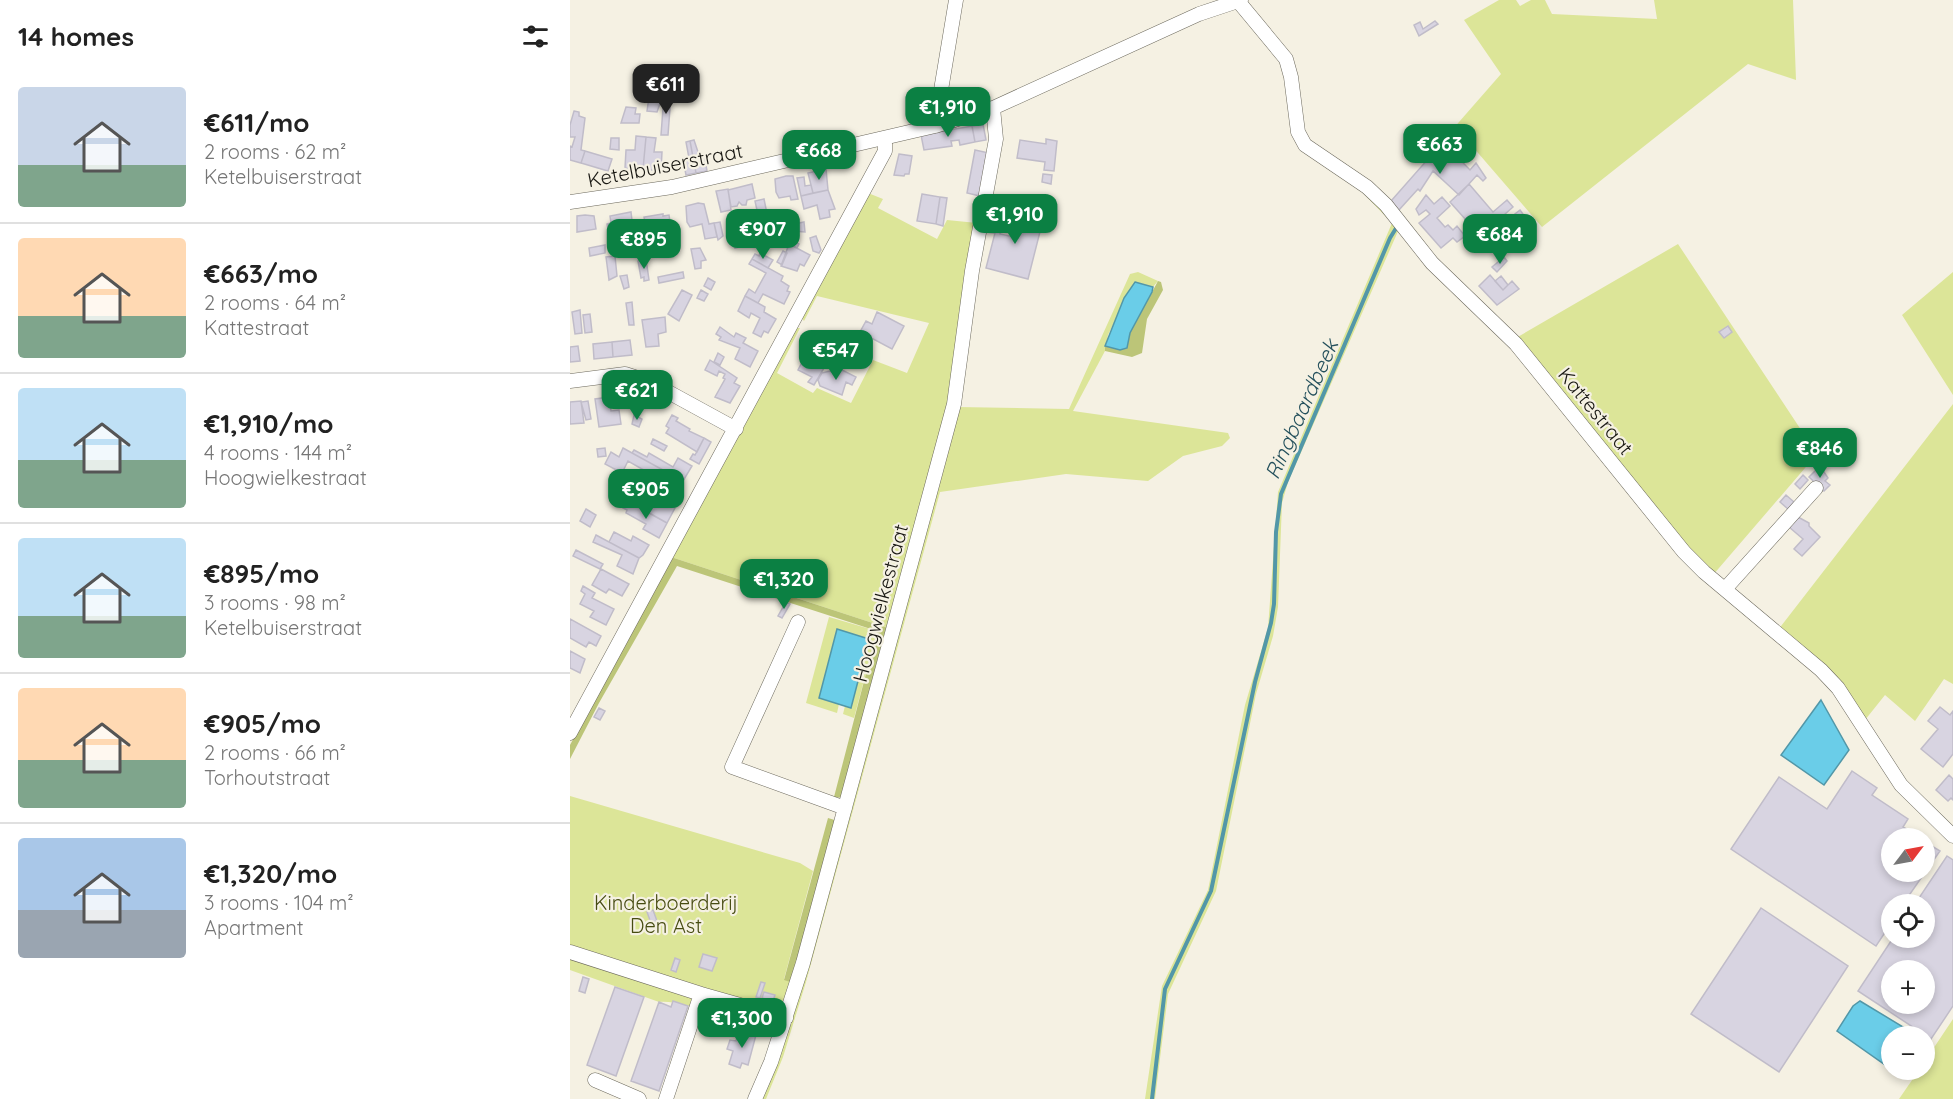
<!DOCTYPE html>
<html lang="en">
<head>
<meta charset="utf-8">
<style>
  body { margin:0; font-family:Quicksand,sans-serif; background:#f6f6f6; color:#222; height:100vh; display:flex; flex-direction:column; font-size:22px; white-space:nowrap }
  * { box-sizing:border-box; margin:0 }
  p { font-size:20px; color:#767676 }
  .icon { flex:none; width:33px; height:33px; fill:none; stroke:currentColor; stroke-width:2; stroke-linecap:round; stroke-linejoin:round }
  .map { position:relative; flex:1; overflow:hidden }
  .sheet { display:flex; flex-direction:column; background:#fff; width:570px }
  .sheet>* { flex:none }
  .needle { width:39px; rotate:58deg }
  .buttons { position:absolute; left:1311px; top:828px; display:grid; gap:12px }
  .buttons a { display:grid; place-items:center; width:54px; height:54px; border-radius:50%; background:#fff; box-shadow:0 3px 9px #0003; font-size:30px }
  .price { position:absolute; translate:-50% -51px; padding:0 14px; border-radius:12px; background:#0b8043; color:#fff; font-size:20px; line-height:39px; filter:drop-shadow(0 2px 3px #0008) }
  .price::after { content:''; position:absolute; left:50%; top:36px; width:18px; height:14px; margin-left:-9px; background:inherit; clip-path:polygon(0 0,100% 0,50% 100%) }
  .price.active { background:#222; color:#fff }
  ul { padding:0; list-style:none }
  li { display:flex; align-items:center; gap:18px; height:150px; padding:0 18px }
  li+li { border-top:2px solid #e0e0e0 }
  li span { display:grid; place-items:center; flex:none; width:168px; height:120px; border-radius:6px; color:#555 }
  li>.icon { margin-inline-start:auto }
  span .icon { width:72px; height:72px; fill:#fffc; stroke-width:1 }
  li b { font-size:26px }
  h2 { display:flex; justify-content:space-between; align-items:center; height:72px; padding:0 18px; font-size:26px }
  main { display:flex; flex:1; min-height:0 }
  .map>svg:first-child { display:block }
  .green { fill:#dce598 }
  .forest { fill:#bcc578 }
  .water { fill:#6acde8; stroke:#5297a8; stroke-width:1.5 }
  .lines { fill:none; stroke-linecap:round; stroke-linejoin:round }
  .stream { stroke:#5297a8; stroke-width:4 }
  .building { fill:#d8d4e1; stroke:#c0bcc9; stroke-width:1.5; fill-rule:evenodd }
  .minor-casing { stroke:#6c695d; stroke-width:15 }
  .minor { stroke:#fff; stroke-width:14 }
  .labels { text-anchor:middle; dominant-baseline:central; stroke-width:4.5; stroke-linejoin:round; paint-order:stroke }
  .street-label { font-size:20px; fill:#191813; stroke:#f5f1e3 }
  .park-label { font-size:20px; fill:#474c12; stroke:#f5f1e3 }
  .water-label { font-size:21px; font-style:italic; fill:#24505c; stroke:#f5f1e3 }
</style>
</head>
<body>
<main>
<section class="sheet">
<h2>14 homes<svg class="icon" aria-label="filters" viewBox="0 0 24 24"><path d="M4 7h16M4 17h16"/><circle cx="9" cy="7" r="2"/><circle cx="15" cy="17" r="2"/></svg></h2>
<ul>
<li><span style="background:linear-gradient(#c9d6e8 65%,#7fa58c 0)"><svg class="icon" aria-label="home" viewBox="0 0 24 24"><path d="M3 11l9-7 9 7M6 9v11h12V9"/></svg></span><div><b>€611/mo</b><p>2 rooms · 62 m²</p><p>Ketelbuiserstraat</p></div></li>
<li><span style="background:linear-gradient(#ffd9b3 65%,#7fa58c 0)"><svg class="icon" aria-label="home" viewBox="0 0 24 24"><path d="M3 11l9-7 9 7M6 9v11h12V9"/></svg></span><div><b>€663/mo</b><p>2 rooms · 64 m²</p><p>Kattestraat</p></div></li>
<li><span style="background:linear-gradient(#bfe0f5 60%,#7fa58c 0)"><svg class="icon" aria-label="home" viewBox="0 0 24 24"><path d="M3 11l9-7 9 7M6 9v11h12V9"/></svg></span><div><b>€1,910/mo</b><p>4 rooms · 144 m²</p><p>Hoogwielkestraat</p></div></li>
<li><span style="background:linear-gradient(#bfe0f5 65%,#7fa58c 0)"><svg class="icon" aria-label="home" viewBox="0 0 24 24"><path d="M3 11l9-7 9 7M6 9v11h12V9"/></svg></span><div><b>€895/mo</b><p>3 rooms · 98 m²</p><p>Ketelbuiserstraat</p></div></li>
<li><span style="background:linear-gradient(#ffd9b3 60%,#7fa58c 0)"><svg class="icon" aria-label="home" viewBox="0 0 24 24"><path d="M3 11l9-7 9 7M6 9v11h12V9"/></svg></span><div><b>€905/mo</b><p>2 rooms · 66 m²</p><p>Torhoutstraat</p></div></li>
<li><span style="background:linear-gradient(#a9c7e8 60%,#9aa5b1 0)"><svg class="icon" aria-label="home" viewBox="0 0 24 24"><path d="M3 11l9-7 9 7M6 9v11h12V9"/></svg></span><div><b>€1,320/mo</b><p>3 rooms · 104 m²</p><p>Apartment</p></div></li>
</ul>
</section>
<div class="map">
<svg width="1383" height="1099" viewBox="0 0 1383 1099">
  <rect width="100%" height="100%" fill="#f5f1e3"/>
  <path class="green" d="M929,0H946L950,6L961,0H975L982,14L1087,19L1084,0H1223L1226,80L1178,64L972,227L896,139L887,148L875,138L931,74L894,20Z
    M739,156L795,191L829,229L718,482L712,503L708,607L703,636L686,694L646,891L598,994L585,1099H575L592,986L638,890L675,705L698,628L708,492L822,223L792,192Z
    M298,193L313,199L308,208L367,239L377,220L407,223L383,391L318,628L101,557L226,328H230L207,373L243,393L247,388L281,403L303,360L337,373L359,323L247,296L234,321L231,317Z
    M1108,244L1247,454L1143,575L1089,513L1011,413L946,338Z
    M568,272L588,281L583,287L566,282L561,288L538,335L535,351L503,411L658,433L660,438L652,446L613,456L578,481L496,474L370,492L236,982L213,1057L196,1099H189L387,407L499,409L560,274Z
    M1383,272V395L1332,315Z
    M1383,404V684L1374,679L1345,721L1315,695L1295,720L1208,630Z
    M259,617L307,631L284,718L273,714L275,706L280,708L249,698L269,704L267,713L236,703Z
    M0,796L230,863L243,871L214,979L223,983L209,1025L138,1006C121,1011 108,1000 89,1002L0,970Z
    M1383,1019V1099H1329L1349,1070H1354L1355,1061Z"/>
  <path class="forest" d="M588,281L591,282L593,290L577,319L572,353L562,357L535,351V346L550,350L557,348L560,333Z
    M101,557L318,628L274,798L264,797L307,631L107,566L29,703L0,759V745Z
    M258,818L268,821L223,983L214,980Z"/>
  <path class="water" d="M565,282L583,287L582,292L560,333L557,348L550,350L535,346L554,298Z
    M267,629L299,639L281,708L249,698Z
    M1251,700L1279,750L1254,785L1211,755Z
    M1290,1001L1348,1036H1322L1321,1069L1267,1031L1283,1006Z"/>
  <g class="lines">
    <path class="stream" d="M582,1099L595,989L641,891L685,682L701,623L704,604L706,532L711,494L820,238L828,225"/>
  </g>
  <path class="building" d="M865,21L868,24L849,36L844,25L850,22L853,29Z
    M94,95H101L98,135H91Z
    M79,97L92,98L87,112L77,111Z
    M56,107L66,108L65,114H70L69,123H51Z
    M4,111L9,112V116L15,118L11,150L15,151L11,163L0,160V146L2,147L5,137H0V125Z
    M413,124L416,140L405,142L402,126Z
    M402,126L405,142L390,145L389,140L381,141L382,146L354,150L351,135Z
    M66,136L76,137L73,169L55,168L56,150H65Z
    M76,137L86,138L84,152H92L91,171L73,169Z
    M41,138H49V150L40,149Z
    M476,139L487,141L484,171L474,170L475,162L447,158L450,140L476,144Z
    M124,140L129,155H134L137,171L126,173L120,141Z
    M120,141L126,173L116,175L113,159L119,158L116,142Z
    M873,142L900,170L906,163L916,178L913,181L907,175L889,195L863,171L850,191L848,189L828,211L821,201Z
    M405,150L419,153L410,196L397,193Z
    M15,151L42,159L38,171L11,163Z
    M329,154L342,156L339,174H335L334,176L324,175Z
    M256,169L258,190L243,193L238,173Z
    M473,174L482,175L481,184L472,182Z
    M216,176H223L228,199L221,200L220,196L209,198L206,192L205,179Z
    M234,177L235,186L241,185L243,193L231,196L227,178Z
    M182,184L185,198L177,200L176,205H172L169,202L167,206L161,207L158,190Z
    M899,184L923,212L937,200L943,207L926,222L923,219L902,240L897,235L904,229L880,202Z
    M158,189L161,210L151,212L146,191Z
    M258,190L265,209L259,210L260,217L250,219L247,205L234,209L231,196Z
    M352,194L370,197L366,224L347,221Z
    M856,195L864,204L872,197L880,206L867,218L875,227L878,225L883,230L887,226L895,236L887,242L883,238L871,248L849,223L860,214L856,210L849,215L846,209Z
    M370,197L377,198L373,226L366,224Z
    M194,199L200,228L184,239L183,236L178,237L176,227L190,224L185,201Z
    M128,203L134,204L139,224L144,223L147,237L135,239L132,224L120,227L117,222L116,206Z
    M457,207L475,212L458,279L416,268L425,233L417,232L422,209L430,210L428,222H432L430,234L448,238Z
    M950,210L961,225L958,227L955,224L928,245L919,234Z
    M61,212L66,253L56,254L55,235L40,238L37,224L41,223L40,216Z
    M93,214V216L99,215L101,228L95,229L97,237L85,239L84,232L77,233L74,217Z
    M15,215L24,216L26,229L7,232V216Z
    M150,222L153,236L148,240L144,223Z
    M234,222L235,232L222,231L220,225Z
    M171,234L174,246L165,248L163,236Z
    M214,236L229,244L227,248L212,240Z
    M246,236L251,250L249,253L243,251L240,238Z
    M219,244L240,255L234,266L230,264L227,271L211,266Z
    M35,245V253L20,256L19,248Z
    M130,248L136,260L131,261V268L125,269L121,249Z
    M213,251L217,253L212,265L207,262Z
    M190,253L203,260L198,268L182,259L185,254L189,256Z
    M45,256L47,276L39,280L36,257Z
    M934,257L937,261L927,272L922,267Z
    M76,259L79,280L74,281V277L71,278L68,261Z
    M182,259L213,276L211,281L219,286L217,291L220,292L214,304L193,294L188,303L175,296L179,289L185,293L196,273L179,264Z
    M113,272L114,278L89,283L88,277Z
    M57,275L59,287L54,289L50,276Z
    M920,275L933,290L942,281L949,289L927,305L909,286Z
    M931,276L938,285L933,290L925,281Z
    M138,278L145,282L141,290L134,286Z
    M112,290L122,295L109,321L98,314Z
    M131,290L138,294L134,301L127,298Z
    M175,296L195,307L194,312L206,319L198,333L194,331L191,337L183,333L190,318L181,313L179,318L168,311Z
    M62,302L64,325H59L56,303Z
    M10,310L12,333L5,334L2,312Z
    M307,312L334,326L322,349L290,332L296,321L302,324Z
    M20,314L22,332L15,333L13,315Z
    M95,317L96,332L88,334L89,346L76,347L72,320Z
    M1158,326L1162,332L1154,338L1149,332Z
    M150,327L164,337L166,333L176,338L173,343L188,351L180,367L165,359L170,348L149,340L151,337L146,334Z
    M247,334L265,344L262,349L258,347L249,365L254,368L244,385L238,382L242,377L228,370Z
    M60,340L62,355L43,357L42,342Z
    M42,342L43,357L24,359L23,344Z
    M8,346L10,361L0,362V347Z
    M148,353L154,357L150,365L144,362Z
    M140,360L167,378L164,383L170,386L160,403L145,397L155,379L153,378L155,374L149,371L147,376L135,370Z
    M270,369L286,377L282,385L276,382L272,395L250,386L248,380L252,373L260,371L267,375Z
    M39,397L41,411L49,410L51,424L29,427L25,399Z
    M11,401L14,423L0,424V402Z
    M18,401L21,419L16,420L11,402Z
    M64,415L72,419L69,427L62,424Z
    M102,415L108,418L106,421L120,429L119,431L134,438L127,452L96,433L99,428L96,426Z
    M134,438L141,442L129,464L120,459L123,454L125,455Z
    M83,439L97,446L94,451L81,444Z
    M35,448L36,456L28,457L27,449Z
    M53,448L113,481L105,496L91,488L95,482L58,461L52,473L35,464L41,452L49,457Z
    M64,450L77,457L79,453L103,467L108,458L122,466L113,481L62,453Z
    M1250,466L1258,478L1255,481L1260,485L1254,491L1239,477Z
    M1233,475L1238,480L1230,489L1225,484Z
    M84,491L100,500L97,504L81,495Z
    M1216,495L1224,502L1218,509L1210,502Z
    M59,496L78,503L76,506L81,508L82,505L85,507L90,500L105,508L97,523L60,502L57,500Z
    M57,501L97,523L89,538L73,529L76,524L56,513L57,510L53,508Z
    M16,509L26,515L20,527L10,521Z
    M1228,517L1239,523V526L1250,537L1232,556L1224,549L1233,539L1219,527Z
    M44,532L61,541L63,536L79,545L73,555L69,558L39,542Z
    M26,535L69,558L63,574L47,566L52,555L23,542Z
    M6,550L33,564L30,569L3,556Z
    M31,569L59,584L52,596L39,589L36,593L22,585Z
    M13,586L25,593L22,598L44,609L36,625L20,617L24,611L10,604L15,594L11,591Z
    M216,602L220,604L212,618L208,616Z
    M0,619L31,636L26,646L19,642L16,647L0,638Z
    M0,651L15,659L10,673L0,668Z
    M1370,707L1380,715L1383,711V754L1373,767L1351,749L1368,729L1358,721Z
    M29,708L35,711L30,720L24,717Z
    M1282,771L1307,788L1302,795L1338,819L1333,827L1351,838H1322V872H1354V841L1370,851L1333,904H1322V922L1306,946L1161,849L1209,777L1257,809Z
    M1379,775L1383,779V800L1381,798L1378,801L1366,790Z
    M1377,856L1383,860V1006L1361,1039L1288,991L1323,938H1354V904H1345ZM1322,970H1354V1004H1322Z
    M1191,908L1278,966L1209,1072L1121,1014Z
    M83,910L87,921L81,923L77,912Z
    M133,954L147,958L142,971L129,967Z
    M105,958L110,960L106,972L101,970Z
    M13,977L19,979L15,993L9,991Z
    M191,982L195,983L190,998L186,997Z
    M45,987L74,997L46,1076L17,1065Z
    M194,992L205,995L203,1001L192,998Z
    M103,1001L118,1006L89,1091L61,1081L89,1002L101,1007Z
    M169,1030L186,1035L178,1065L172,1063L170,1068L159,1064L163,1051L157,1049L160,1040L166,1041Z"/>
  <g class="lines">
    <defs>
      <path id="minor" d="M668,1L716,59L721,77L728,132L735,145L797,187L816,205L862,263L946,344L1114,552L1134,572L1251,670L1268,688L1331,785L1383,836
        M365,126L386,0
        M0,202L102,187L365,126L423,108L629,14L671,0
        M0,381L55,374L80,382L166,429
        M1155,589L1246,488
        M228,622L162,767L275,808
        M0,733L315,151V139
        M0,952L131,994
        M25,1080L69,1099
        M96,1099L131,994L216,1018
        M185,1099L201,1062L233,963L384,404L402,271L426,139L423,108"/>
    </defs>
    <use href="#minor" class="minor-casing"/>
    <use href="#minor" class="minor"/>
  </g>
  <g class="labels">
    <g class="street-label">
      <text transform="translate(95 165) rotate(-11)">Ketelbuiserstraat</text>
      <text transform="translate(1026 411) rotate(51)">Kattestraat</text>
      <text transform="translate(310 603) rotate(-75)">Hoogwielkestraat</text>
    </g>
    <g class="park-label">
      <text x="96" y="902">Kinderboerderij<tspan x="96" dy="23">Den Ast</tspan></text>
    </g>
    <g class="water-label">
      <text transform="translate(731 409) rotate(-66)">Ringbaardbeek</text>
    </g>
  </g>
</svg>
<div class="buttons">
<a><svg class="needle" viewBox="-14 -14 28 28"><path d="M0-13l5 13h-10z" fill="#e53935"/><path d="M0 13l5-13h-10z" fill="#767676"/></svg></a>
<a><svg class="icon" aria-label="locate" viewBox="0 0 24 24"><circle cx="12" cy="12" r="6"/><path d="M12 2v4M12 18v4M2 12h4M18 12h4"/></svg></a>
<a>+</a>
<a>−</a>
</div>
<b class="price active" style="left:96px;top:115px">€611</b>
<b class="price" style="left:378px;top:138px">€1,910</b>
<b class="price" style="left:870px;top:175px">€663</b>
<b class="price" style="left:249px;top:181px">€668</b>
<b class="price" style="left:445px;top:245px">€1,910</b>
<b class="price" style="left:193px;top:260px">€907</b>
<b class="price" style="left:930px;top:265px">€684</b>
<b class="price" style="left:74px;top:270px">€895</b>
<b class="price" style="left:266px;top:381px">€547</b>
<b class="price" style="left:67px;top:421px">€621</b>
<b class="price" style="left:1250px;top:479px">€846</b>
<b class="price" style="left:76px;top:520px">€905</b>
<b class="price" style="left:214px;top:610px">€1,320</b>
<b class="price" style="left:172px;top:1049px">€1,300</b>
</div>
</main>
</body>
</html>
